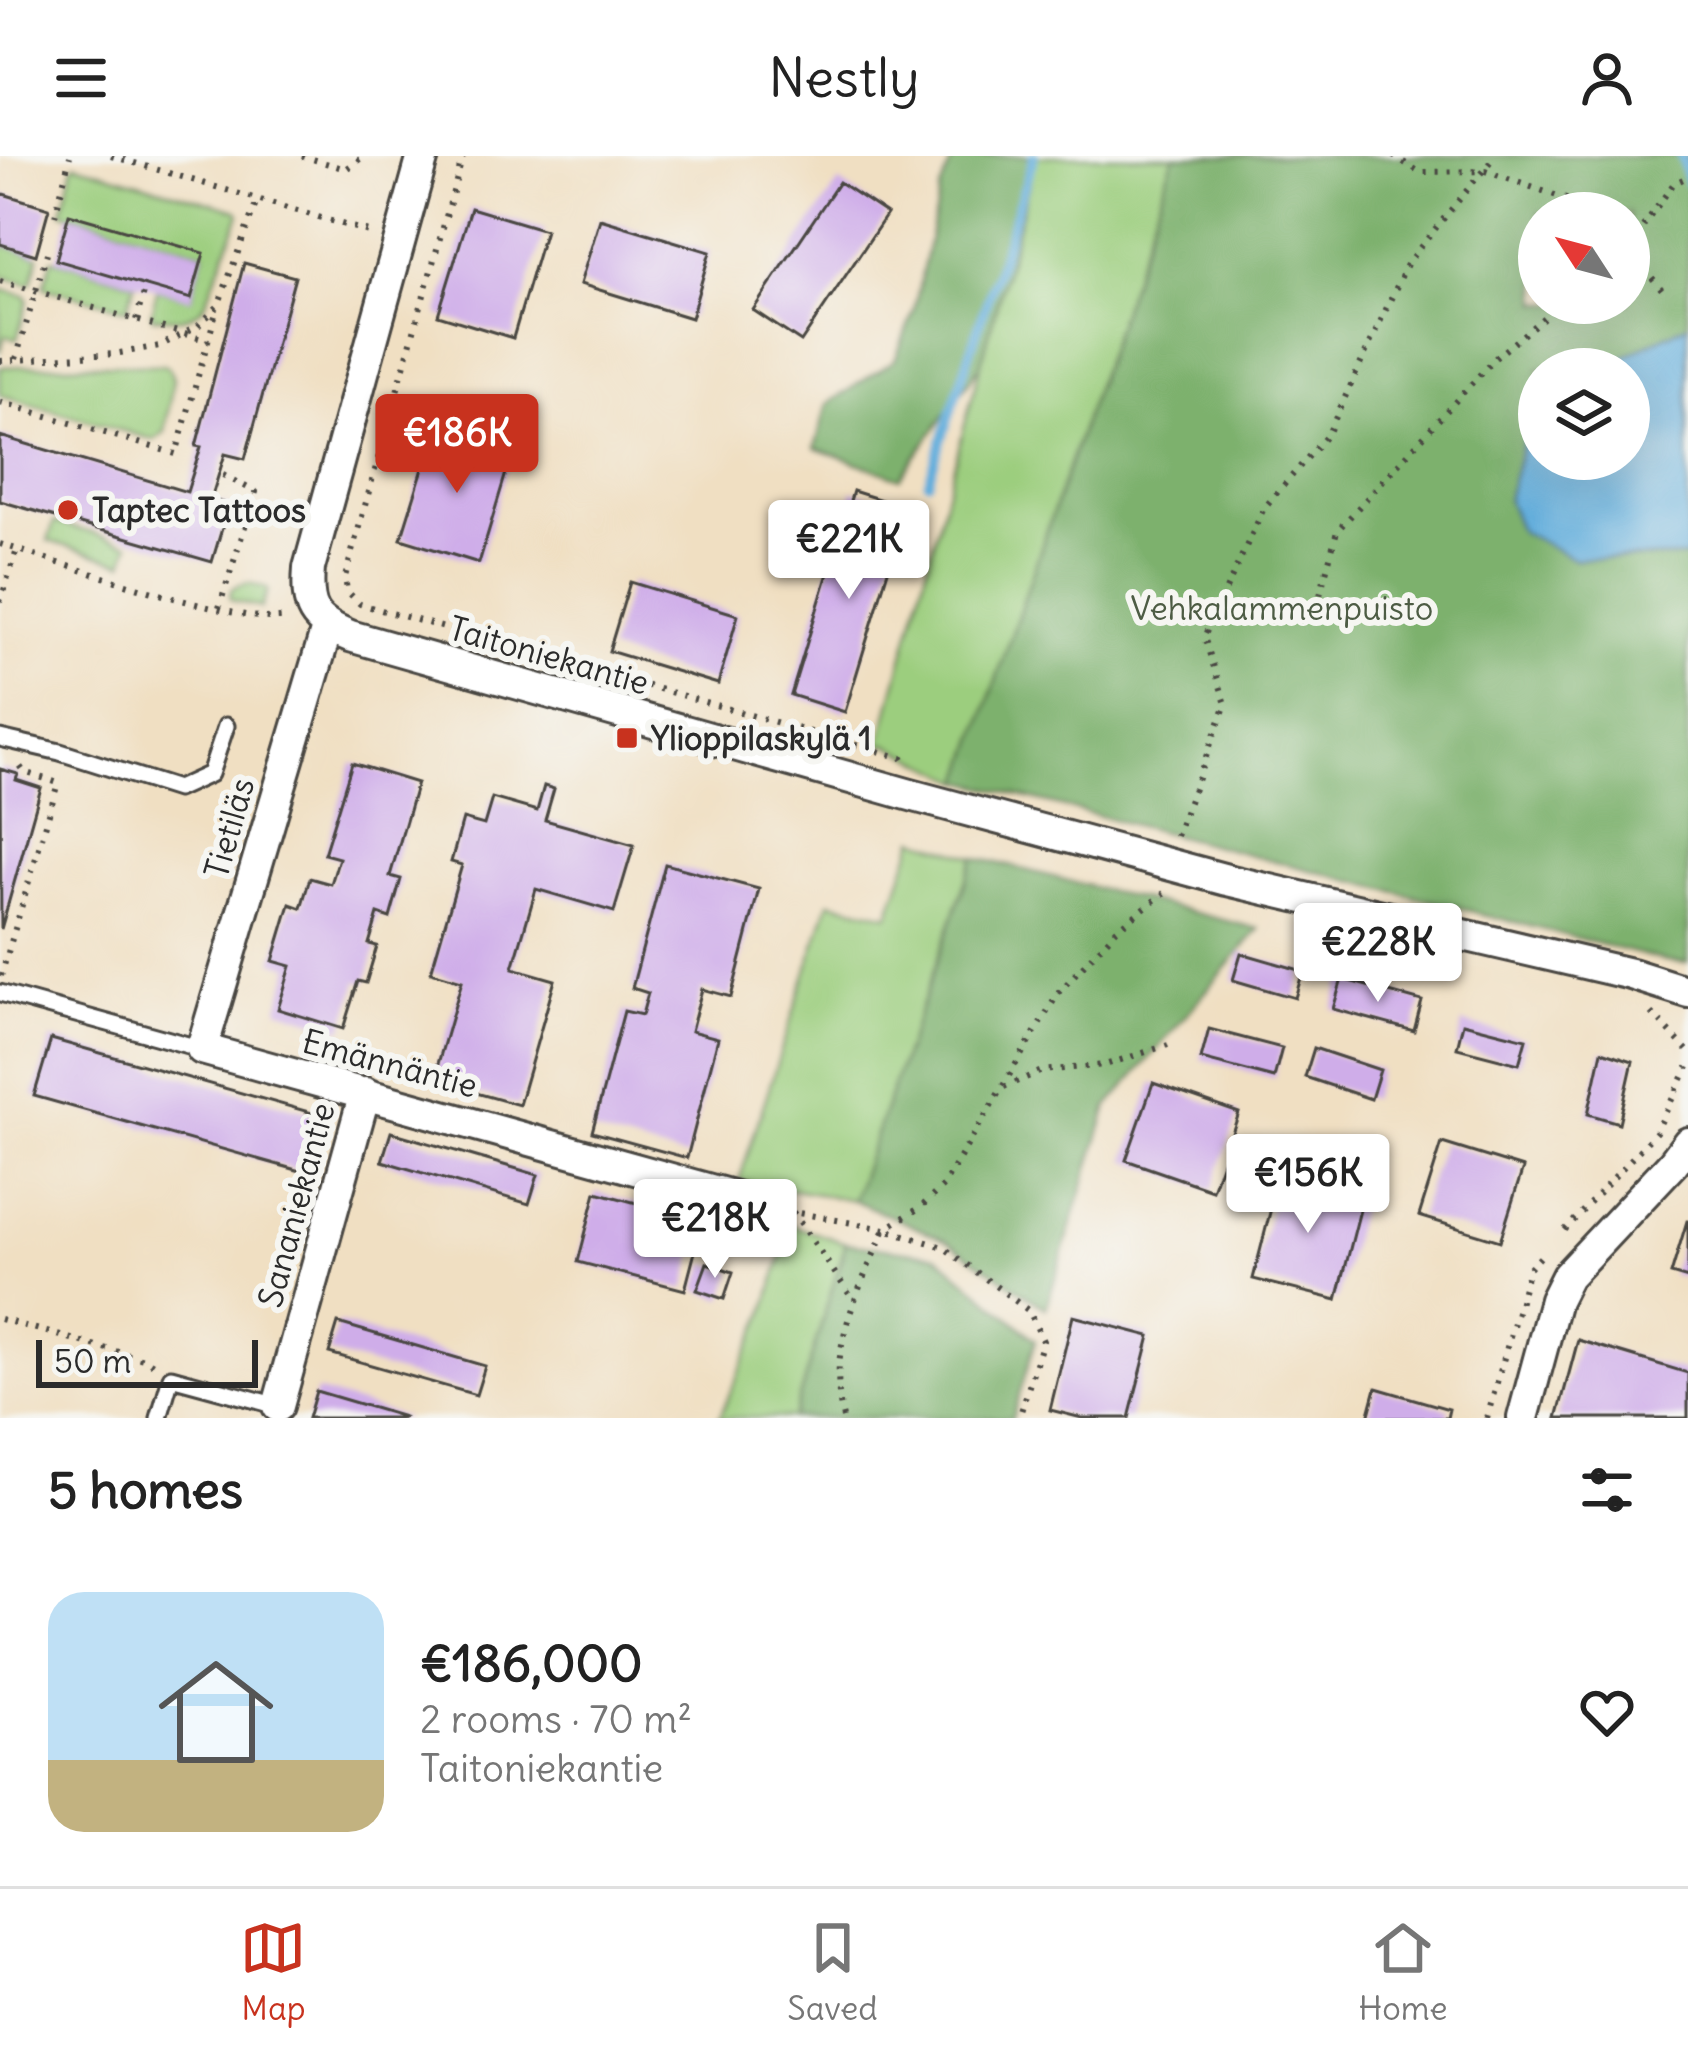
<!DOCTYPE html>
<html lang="en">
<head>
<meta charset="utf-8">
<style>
  body { margin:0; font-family:Delius,sans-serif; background:#f6f6f6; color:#222; height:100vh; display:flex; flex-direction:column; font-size:45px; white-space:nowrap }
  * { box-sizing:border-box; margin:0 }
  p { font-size:39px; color:#767676 }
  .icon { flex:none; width:66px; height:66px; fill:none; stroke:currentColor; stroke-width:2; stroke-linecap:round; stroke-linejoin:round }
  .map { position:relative; height:1262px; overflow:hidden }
  .drawer { display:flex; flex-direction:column; background:#fff; flex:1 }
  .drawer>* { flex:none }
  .needle { width:78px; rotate:306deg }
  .fabs { position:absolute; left:1518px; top:36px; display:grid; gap:24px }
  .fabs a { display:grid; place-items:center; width:132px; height:132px; border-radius:50%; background:#fff; box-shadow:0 12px 48px #0002; font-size:60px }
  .scale { position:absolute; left:36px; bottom:30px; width:222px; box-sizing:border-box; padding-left:12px; border:6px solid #2b2b2b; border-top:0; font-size:33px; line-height:42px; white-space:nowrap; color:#2b2b2b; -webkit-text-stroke:9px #f6f6f2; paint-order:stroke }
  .price { position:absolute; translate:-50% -102px; padding:0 27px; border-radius:12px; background:#fff; color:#222; font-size:39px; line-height:78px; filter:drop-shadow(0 3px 6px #0008) }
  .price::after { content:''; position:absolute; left:50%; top:72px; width:36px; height:27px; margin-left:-18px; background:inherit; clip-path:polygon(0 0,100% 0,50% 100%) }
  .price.selected { background:#c8321e; color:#fff }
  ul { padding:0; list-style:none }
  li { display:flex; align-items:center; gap:36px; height:300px; padding:0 48px }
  li span { display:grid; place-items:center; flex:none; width:336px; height:240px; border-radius:36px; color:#555 }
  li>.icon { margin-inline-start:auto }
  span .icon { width:144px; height:144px; fill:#fffc; stroke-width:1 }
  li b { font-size:51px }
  h2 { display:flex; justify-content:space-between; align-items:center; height:144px; padding:0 48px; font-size:51px }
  header { display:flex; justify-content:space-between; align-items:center; height:156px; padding:0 48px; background:#fff; font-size:54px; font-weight:600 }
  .tabs { display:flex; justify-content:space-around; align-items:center; height:168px; border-top:3px solid #e0e0e0; background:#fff; font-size:33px; color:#767676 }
  .tabs a { display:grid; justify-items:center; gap:6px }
  .tabs .selected { color:#c8321e }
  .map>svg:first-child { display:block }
  .green { fill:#9cce7e; stroke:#647c54; stroke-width:3 }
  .forest { fill:#7db16d; stroke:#546e4c; stroke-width:3; fill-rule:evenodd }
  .water { fill:#64aedc; stroke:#486c84; stroke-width:3 }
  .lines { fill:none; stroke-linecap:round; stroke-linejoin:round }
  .stream { stroke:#64aedc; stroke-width:9 }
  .building { fill:#cfade9 }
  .service-casing { stroke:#494642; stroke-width:21 }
  .minor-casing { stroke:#494642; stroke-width:36 }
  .path { stroke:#494642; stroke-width:6; stroke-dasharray:3 9; stroke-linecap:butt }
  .service { stroke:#fff; stroke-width:15 }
  .minor { stroke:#fff; stroke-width:30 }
  .poi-dot { fill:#c8321e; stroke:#f6f6f2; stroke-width:4.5 }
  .labels { text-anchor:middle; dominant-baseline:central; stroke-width:12; stroke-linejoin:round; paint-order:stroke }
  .poi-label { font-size:33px; font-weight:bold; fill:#2b2b2b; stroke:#f6f6f2; text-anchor:start }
  .park-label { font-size:33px; fill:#4d5c44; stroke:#f6f6f2 }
  .street-label { font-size:33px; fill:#2b2b2b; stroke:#f6f6f2 }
</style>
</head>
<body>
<header><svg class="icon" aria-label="menu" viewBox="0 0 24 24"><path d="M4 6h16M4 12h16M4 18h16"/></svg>Nestly<svg class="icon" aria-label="person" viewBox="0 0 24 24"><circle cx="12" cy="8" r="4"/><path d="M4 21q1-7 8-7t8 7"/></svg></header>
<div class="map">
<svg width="1688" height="1262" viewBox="0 0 1688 1262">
  <rect width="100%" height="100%" fill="#f6f6f2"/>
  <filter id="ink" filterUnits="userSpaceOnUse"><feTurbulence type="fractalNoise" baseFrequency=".00833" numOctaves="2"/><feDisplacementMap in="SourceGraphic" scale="24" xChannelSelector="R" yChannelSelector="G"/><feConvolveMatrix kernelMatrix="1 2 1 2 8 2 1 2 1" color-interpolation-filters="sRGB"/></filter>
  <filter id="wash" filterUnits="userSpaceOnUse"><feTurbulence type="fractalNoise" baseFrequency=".004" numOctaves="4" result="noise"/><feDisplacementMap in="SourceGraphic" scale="48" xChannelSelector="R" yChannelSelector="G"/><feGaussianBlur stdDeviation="2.7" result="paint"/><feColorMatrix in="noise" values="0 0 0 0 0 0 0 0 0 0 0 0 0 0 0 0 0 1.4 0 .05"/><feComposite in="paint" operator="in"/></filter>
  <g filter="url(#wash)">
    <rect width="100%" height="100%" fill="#f0dfc2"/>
    <path class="green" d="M1036,0H1174L962,625L887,588L880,589Z
      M76,8L238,54L240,58L205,148C192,166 174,163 153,161L151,157L157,133L191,142L204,97L62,56L73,10Z
      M0,88L39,100L32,126L29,128L0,120Z
      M52,103L135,127L127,153L46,132L44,130Z
      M0,133L26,140L28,144L17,183L5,180L0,196Z
      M91,208L164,209L169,212L173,223L165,276L154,284L0,239V211Z
      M54,366L130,388L124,407L48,385Z
      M249,427L266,432L268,435L261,452L231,444C227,431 239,429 249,427Z
      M915,683L974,701L853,1044L739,1025L829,746L889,759Z
      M791,1069L846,1087L793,1262H719L765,1157Z"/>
    <path class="forest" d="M954,0H1036L981,208L900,322L815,292L827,248L895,204L914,154L940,33Z
      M1174,0H1688V168L1600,213H1539V269L1524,282L1575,403L1688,401V807L1666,805L962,625ZM1539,57H1629V147H1539Z
      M974,701L1259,773L1108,951L1046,1152L946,1084L853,1044Z
      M846,1087L937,1099L1036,1184L1012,1262H793Z"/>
    <path class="water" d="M1688,168V401L1575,403L1520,375L1507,343L1524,282L1539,269V303H1629V213H1600Z"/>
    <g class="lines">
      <path class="stream" d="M1681,0L1688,27
        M928,326L1034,0"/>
    </g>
    <g id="blocks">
      <path class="building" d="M839,26L887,58L801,186L753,154Z
        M0,37L49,52L36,99L0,88Z
        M471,52L545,74L513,182L438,159Z
        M69,58L204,97L191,143L56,104Z
        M600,63L710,96L691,162L580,128Z
        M244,107L295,121L245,303L225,298L211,343L229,349L212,406L0,345V280L187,336L201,291L196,290Z
        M435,274L512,297L479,407L401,383Z
        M853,335L907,352L845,556L791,539Z
        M630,426L738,459L718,528L609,495Z
        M352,607L417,627L390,720L401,723L390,762L378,758L369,788L377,790L366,827L358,825L343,873L278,853L291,810L273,805L290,748L301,752L310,722L331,728L339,702L324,698Z
        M0,613L18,618L16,624L41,632L1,773Z
        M544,630L554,633L545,664L634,689L614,756L536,733L513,812L555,824L519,949L433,925L462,825L431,816L462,709L451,706L463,663L484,669L492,642L537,655Z
        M665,708L759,733L731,841L702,833L691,875L718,882L687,1002L592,976L624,855L642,859L648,837L632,832Z
        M1241,797L1303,815L1295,842L1233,824Z
        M1342,823L1422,845L1414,875L1333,853Z
        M1463,867L1526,883L1519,908L1457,892Z
        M1209,873L1282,892L1274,922L1201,903Z
        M51,883L316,958L300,1015L34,940Z
        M1314,892L1380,914L1371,943L1305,921Z
        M1602,895L1633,905L1619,967L1588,958Z
        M1153,927L1239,957L1212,1034L1126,1004Z
        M391,976L538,1019L529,1048L382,1005Z
        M1442,987L1523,1012L1500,1085L1419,1060Z
        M1280,1017L1364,1038L1337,1144L1253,1123Z
        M596,1036L703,1065L685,1134L578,1106Z
        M1687,1065H1688V1123L1671,1118Z
        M707,1107L733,1116L724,1143L697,1134Z
        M1073,1160L1150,1180L1129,1262H1082L1050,1254Z
        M338,1167L485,1210L476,1239L329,1197Z
        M1578,1184L1688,1217V1262H1557Z
        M1376,1232L1449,1253L1447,1262H1368Z
        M316,1235L404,1261L403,1262H308Z"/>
    </g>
  </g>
  <g filter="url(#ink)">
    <use href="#blocks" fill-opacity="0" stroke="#494642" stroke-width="3"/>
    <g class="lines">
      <defs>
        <path id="service" d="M0,582L60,596L177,633L210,618L226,570
          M0,837L202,893
          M159,1262L171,1221L278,1250"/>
        <path id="minor" d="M423,0L309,412C306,452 312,465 350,480L907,638L1227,724L1631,818L1688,836
          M327,472L202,893L761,1048
          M278,1250L365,937
          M1523,1262L1555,1144L1567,1120L1673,1007L1688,987"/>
      </defs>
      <use href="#service" class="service-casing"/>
      <use href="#minor" class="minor-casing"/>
      <path class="path" d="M111,0L372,77
        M302,0L346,13L360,3
        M463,0L345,421L347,435L360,448L902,602L905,607
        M1393,0L1420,16L1485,15L1566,43L1583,57
        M55,60L70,0
        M1629,90L1674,27L1688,21
        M1629,94L1664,136
        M0,125L209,185
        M136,164L146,130
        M16,203L47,97
        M0,205L114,198L160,190L198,170L218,150L257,45
        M0,246L176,298L217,153
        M0,388C49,403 248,472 285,461
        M0,446L17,394
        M1317,450L1337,375L1494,203L1561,147
        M219,452L256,336L219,317
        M1176,680L1226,548L1204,481L1264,352L1328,278L1408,106L1495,0
        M1,820L58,627L24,616L19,609
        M1652,857L1688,895
        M1004,931L1042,915L1105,909L1168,889
        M788,1055L885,1073L921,1051L943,1030L1059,836L1116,774L1164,737
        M793,1056L854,1145
        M1565,1074L1656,976L1688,911
        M0,1163L147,1204L153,1208
        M843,1262C826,1195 859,1133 885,1073L943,1091L1029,1155L1043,1185L1019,1262
        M1487,1262L1529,1113L1544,1097"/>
      <use href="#service" class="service"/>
      <use href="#minor" class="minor"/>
    </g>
  </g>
  <g class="poi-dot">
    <circle cx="68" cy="354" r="12"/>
    <rect x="615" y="570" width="24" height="24" rx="6"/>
  </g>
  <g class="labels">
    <g class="poi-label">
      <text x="92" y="354">Taptec Tattoos</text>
      <text x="651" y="582">Ylioppilaskylä 1</text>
    </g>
    <g class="park-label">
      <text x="1282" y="452">Vehkalammenpuisto</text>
    </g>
    <g class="street-label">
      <text transform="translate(549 499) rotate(16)">Taitoniekantie</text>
      <text transform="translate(229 672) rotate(-74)">Tietiläs</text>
      <text transform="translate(390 907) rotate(15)">Emännäntie</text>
      <text transform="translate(296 1049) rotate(-75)">Sananiekantie</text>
    </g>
  </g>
</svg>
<div class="fabs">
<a><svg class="needle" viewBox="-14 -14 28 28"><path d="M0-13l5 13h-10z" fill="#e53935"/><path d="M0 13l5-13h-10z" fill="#767676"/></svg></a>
<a><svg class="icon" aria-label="layers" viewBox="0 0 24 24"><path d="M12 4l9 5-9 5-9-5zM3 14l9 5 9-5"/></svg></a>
</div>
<div class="scale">50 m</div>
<b class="price selected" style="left:457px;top:340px">€186K</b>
<b class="price" style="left:849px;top:446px">€221K</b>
<b class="price" style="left:1378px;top:849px">€228K</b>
<b class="price" style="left:1308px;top:1080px">€156K</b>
<b class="price" style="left:715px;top:1125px">€218K</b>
</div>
<section class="drawer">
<h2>5 homes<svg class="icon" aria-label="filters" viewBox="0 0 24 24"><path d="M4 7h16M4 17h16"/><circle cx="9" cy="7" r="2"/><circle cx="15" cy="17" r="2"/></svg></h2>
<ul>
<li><span style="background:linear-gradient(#bfe0f5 70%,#c2b280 0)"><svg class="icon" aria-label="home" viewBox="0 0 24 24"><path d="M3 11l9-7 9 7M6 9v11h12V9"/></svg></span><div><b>€186,000</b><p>2 rooms · 70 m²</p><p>Taitoniekantie</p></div><svg class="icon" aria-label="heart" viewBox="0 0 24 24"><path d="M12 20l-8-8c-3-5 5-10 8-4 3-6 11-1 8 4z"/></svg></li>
</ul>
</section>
<nav class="tabs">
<a class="selected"><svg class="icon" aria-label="map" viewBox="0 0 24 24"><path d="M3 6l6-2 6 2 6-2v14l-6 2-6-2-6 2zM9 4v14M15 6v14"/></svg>Map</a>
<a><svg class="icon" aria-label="saved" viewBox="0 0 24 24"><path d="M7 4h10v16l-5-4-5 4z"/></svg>Saved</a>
<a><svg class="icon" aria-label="home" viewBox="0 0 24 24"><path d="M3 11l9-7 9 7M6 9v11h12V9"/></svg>Home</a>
</nav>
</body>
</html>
